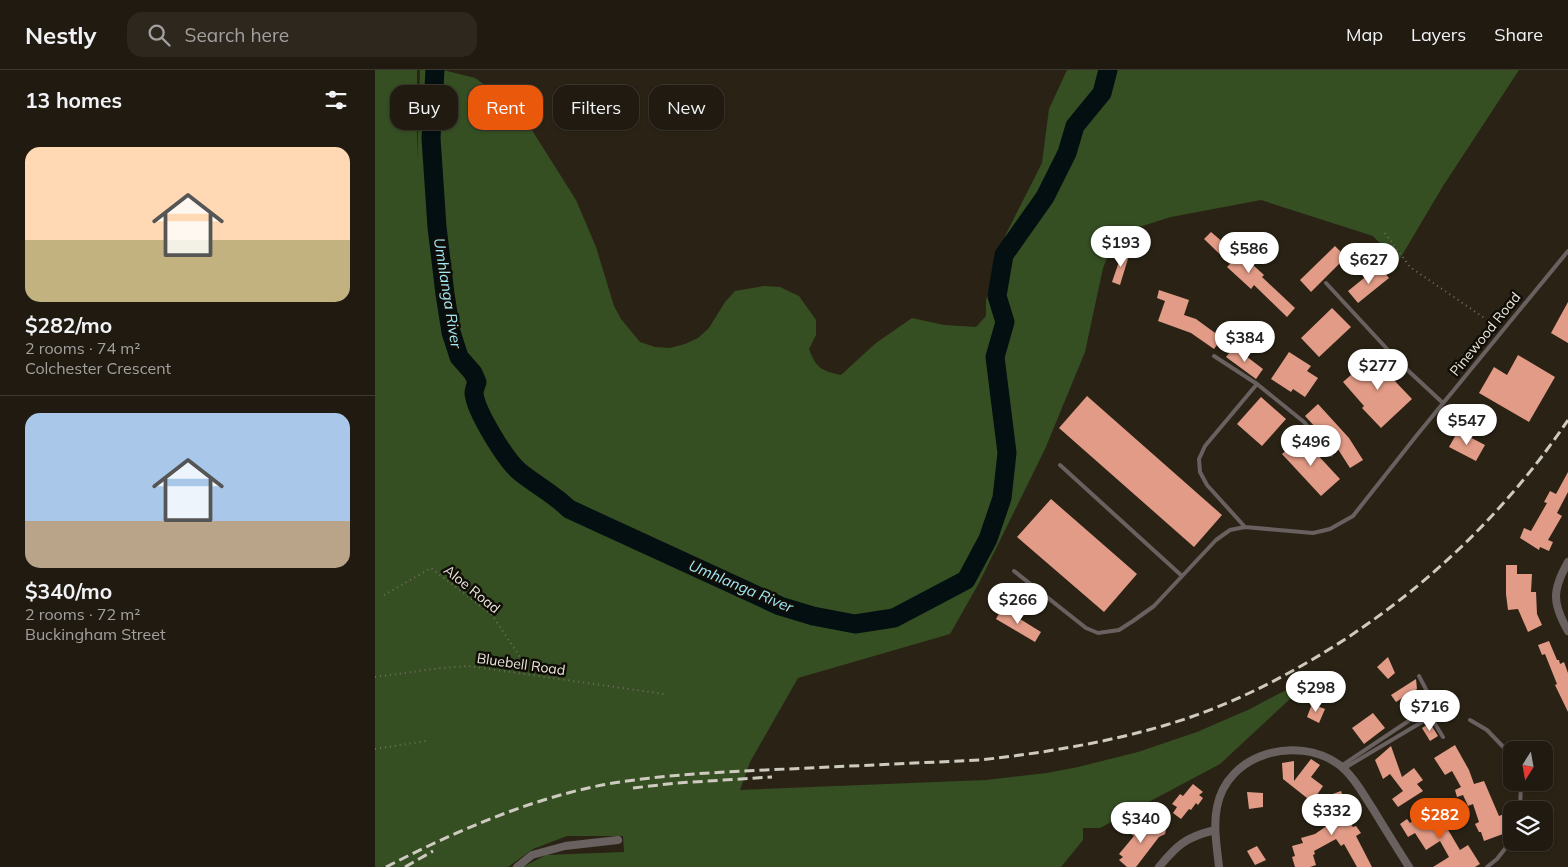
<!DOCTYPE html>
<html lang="en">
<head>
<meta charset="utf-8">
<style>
  body { margin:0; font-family:Mulish,sans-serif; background:#2d271e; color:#f1f3f6; height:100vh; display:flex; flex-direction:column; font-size:19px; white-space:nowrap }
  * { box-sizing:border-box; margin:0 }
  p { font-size:16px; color:#a2a19f }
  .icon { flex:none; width:28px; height:28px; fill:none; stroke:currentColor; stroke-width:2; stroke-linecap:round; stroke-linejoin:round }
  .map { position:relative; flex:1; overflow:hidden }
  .side { display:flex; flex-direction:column; background:#201a10; width:375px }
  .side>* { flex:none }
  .banner { position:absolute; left:15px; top:15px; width:475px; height:45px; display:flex; gap:10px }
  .needle { width:32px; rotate:191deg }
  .fabs { position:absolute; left:1128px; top:671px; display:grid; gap:10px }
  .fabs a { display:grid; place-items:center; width:50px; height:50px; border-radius:10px; background:#201a10; box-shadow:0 1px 4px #0004,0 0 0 1px #3d3830; font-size:25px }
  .price { position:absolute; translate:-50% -42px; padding:0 11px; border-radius:18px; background:#fff; color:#222; font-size:16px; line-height:32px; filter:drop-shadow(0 1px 2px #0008) }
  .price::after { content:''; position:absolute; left:50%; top:30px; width:15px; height:11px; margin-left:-8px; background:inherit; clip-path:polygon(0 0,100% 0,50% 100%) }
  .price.active { background:#ea580c; color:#fff }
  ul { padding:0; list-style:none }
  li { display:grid; align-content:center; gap:10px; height:265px; padding:0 25px }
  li+li { border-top:1px solid #3d3830 }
  li span { display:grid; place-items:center; height:155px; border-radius:15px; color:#555 }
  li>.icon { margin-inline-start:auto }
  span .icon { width:90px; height:90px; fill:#fffc; stroke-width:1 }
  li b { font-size:21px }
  h2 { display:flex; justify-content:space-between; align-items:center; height:60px; padding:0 25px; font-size:21px }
  .tag { padding:0 18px; border-radius:15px; background:#201a10; box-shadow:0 1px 4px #0004,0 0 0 1px #3d3830; font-size:18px; line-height:45px }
  .tag.active { background:#ea580c; color:#fff }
  header { display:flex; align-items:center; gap:30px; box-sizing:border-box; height:70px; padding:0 25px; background:#201a10; border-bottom:1px solid #3d3830 }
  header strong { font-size:24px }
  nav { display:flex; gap:28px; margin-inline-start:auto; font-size:18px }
  .search { width:350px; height:45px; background:#2d271e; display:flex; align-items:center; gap:12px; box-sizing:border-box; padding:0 18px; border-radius:15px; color:#a2a19f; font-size:19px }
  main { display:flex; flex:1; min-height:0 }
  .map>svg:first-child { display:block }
  .green { fill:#354f23 }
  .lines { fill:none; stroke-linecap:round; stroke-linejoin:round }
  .river { stroke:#040f11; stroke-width:19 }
  .building { fill:#e29b86 }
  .path { stroke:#736d61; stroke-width:2; stroke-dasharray:1 4; stroke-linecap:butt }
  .service { stroke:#696060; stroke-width:4 }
  .minor { stroke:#696060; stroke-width:8 }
  .rail { stroke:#cecac0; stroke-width:3; stroke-dasharray:10 5; stroke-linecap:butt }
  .labels { text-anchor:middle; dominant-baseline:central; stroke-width:5; stroke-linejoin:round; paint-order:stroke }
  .street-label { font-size:14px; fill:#ebe7de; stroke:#100d07 }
  .water-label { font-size:15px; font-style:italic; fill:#a2e8f6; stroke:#100d07 }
</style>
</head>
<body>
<header>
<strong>Nestly</strong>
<div class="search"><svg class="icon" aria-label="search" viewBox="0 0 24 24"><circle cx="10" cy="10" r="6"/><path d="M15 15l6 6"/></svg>Search here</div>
<nav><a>Map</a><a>Layers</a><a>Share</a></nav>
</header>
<main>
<section class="side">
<h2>13 homes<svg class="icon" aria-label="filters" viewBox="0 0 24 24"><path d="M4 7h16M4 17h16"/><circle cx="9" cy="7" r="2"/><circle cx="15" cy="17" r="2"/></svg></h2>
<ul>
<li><span style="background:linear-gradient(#ffd9b3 60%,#c2b280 0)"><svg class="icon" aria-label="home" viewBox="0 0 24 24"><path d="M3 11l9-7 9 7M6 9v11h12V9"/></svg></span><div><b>$282/mo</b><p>2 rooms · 74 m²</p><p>Colchester Crescent</p></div></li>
<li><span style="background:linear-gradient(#a9c7e8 70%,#b9a48a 0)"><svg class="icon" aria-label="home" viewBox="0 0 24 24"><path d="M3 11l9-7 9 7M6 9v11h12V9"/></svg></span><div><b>$340/mo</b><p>2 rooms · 72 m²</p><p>Buckingham Street</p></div></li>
</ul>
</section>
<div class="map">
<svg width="1193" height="797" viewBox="0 0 1193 797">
  <rect width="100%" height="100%" fill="#2a2315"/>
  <path class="green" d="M0,0H42V92L45,0H68L100,8L143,38L201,130L221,177L239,236L246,249L265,272L280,277L295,278L310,274L323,268L334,258L350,232L360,221L389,216L405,217L424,226L441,250V265L434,279C441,298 447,301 466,305L501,273L537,248L569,255L601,257L611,246V230L631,164L667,93L674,39L692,0H1144L1068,116L1023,192L998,166L886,130L796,147L742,164L728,198L710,282L670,379L604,513L575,564L423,608L375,692L365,720L611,710L672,703L703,697L763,682L822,662L875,639L926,612L928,617L845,694L725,758H708V770L686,797H148L171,785L249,782L248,766H192L158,779L133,797H0Z"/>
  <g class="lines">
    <path class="river" d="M60,0L56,68L62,157L70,224L76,262L84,287L98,303L102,312C101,315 99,320 99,323C100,340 131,391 145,402C161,415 179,424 194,439L405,536L438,546L480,554L519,548L591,510L613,469L627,428L632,383L620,287L630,252L622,226L629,185L670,127L692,83L700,56L727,23L733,0"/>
  </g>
  <path class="building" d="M836,162L863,185L865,183L889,205L887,207L920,238L912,247L879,215L876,219L852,197L855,194L829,169Z
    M960,176L971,187L936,222L925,210Z
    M748,180L755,182L745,215L737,212Z
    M1004,196L1014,208L983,233L973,221Z
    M784,220L814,230L809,245L821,249L847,268L839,279L816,263L783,251L790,231L782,228Z
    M1193,232V273L1176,263Z
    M957,238L976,257L944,287L926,268Z
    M859,277L888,299L881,309L851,287Z
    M914,282L936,296L932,301L943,308L930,327L918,319L916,322L896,309Z
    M1000,284L1019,304L1016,307L1037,329L1006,358L987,338L989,336L968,312Z
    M1143,285L1180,307L1154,352L1104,323L1119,297L1132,305Z
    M712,326L847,445L819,477L684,358Z
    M886,327L911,349L887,376L862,354Z
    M943,334L974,368L988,390L975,398L959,373L957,375L930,346Z
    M1083,361L1110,375L1101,391L1074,377Z
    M926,367L965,409L946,426L907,384Z
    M1193,402V422L1182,443L1187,446L1173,470L1178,472L1174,481L1165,477L1164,480L1145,468L1149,458L1156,461L1172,433L1169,432L1175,421L1181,424Z
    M676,429L762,504L729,542L642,467Z
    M1131,495H1142V504H1157L1156,522H1161L1162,544L1167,555L1153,562L1143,539L1133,540L1131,524Z
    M627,538L666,562L660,572L621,549Z
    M1174,571L1182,590H1184L1185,594L1189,592L1193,603V642L1180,615L1182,614L1170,584L1167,585L1163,575Z
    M1013,587L1020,603L1013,609L1002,597Z
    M1041,609L1042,619L1021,632L1016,625Z
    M937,634L950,639L944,653L932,647Z
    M998,643L1010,658L989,674L977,658Z
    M1055,653L1063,666L1055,671L1047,658Z
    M1080,675L1094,700L1099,714L1109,711L1124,746L1131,743L1136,761L1109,771L1106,762H1104L1100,754L1104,752L1098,734L1093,736L1088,725L1082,727L1080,720L1086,717L1077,701L1070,705L1059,688Z
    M1016,676L1027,707L1039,698L1048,710L1042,714L1048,721L1023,737L1017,729L1028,721L1015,704L1008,709L1000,690Z
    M936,689L945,695L936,707L948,716L937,732L908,709L907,693L919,691V711Z
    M818,714L828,722L824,725L828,728L823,735L821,733L816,740L814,739L806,749L798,743L802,737L797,734L805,724L808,726Z
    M966,721L973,741L969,744L978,757L981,756L986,763L981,766L997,797H982L969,774L966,776L961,769L939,781L940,784L938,785L941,795L935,797H920L917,787L920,786L917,776L928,773L926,768L940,764L953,755L944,745L955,737L952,726Z
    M872,722L888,723V737L874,739Z
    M1057,738L1072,758L1085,780L1093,775L1105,794L1100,797H1058L1074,787L1065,771L1051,780L1040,763L1033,767L1025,754L1032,749L1035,753Z
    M781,751L791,759L790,764L784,767L761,797H752L744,790L748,787L744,784L759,766L753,762L761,753L772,762Z
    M882,776L891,790L880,795L872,781Z"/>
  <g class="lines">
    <path class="path" d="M1010,163L1035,197L1121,256
      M9,525L56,498L117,545L145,587L147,604
      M0,607L66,598L93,596L289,624
      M0,679L51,671"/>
    <path class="service" d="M951,213L1026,294L1068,333
      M839,286L882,314L929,352L956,385
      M685,395L807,506
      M870,457L832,415L825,402L824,389L830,376L882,314
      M639,501L711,558L723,563L744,560L758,551L779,536L841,470L855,460L870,457L938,463L955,459L978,446L1042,365L1193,181
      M1095,650L1112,660L1136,685
      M966,696L1035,650L1039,641L1055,627L1044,606
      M968,699L1052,649H1057L1068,667
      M1145,740L1146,712
      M1112,797L1122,789L1136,771"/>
    <path class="minor" d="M1193,492C1177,520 1177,533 1193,561
      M142,797L157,785L190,776L243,770
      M784,797C802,775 811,767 840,760
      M844,797C842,777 838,757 842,737C852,683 922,665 963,694C978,705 988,724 998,739C1010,759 1022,778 1034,797"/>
    <path class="rail" d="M258,718L302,713L397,707
      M11,797C79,762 152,730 227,715C288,704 350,702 412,699C476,696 541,693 605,690C668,683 730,673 791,655C835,642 878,623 919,600C1029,539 1123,454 1193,350
      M30,797L58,781"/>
  </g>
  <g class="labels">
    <g class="street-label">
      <text transform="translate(1110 264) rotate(-51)">Pinewood Road</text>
      <text transform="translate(97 519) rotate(39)">Aloe Road</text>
      <text transform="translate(146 594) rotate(8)">Bluebell Road</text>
    </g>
    <g class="water-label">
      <text transform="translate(73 223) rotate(81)">Umhlanga River</text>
      <text transform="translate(366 516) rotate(23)">Umhlanga River</text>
    </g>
  </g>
</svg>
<div class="fabs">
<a><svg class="needle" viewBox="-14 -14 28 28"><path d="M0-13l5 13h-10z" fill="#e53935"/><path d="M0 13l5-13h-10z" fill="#a2a19f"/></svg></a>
<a><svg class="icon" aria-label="layers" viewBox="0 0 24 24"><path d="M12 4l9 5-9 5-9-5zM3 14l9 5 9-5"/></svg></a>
</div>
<b class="price" style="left:746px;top:198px">$193</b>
<b class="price" style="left:874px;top:204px">$586</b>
<b class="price" style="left:994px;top:215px">$627</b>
<b class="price" style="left:870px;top:293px">$384</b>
<b class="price" style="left:1003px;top:321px">$277</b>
<b class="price" style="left:1092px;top:376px">$547</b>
<b class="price" style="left:936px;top:397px">$496</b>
<b class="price" style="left:643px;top:555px">$266</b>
<b class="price" style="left:941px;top:643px">$298</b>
<b class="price" style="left:1055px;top:662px">$716</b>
<b class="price" style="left:957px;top:766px">$332</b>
<b class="price active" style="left:1065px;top:770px">$282</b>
<b class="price" style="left:766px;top:774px">$340</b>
<div class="banner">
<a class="tag">Buy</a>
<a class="tag active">Rent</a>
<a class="tag">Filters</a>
<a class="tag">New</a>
</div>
</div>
</main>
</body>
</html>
